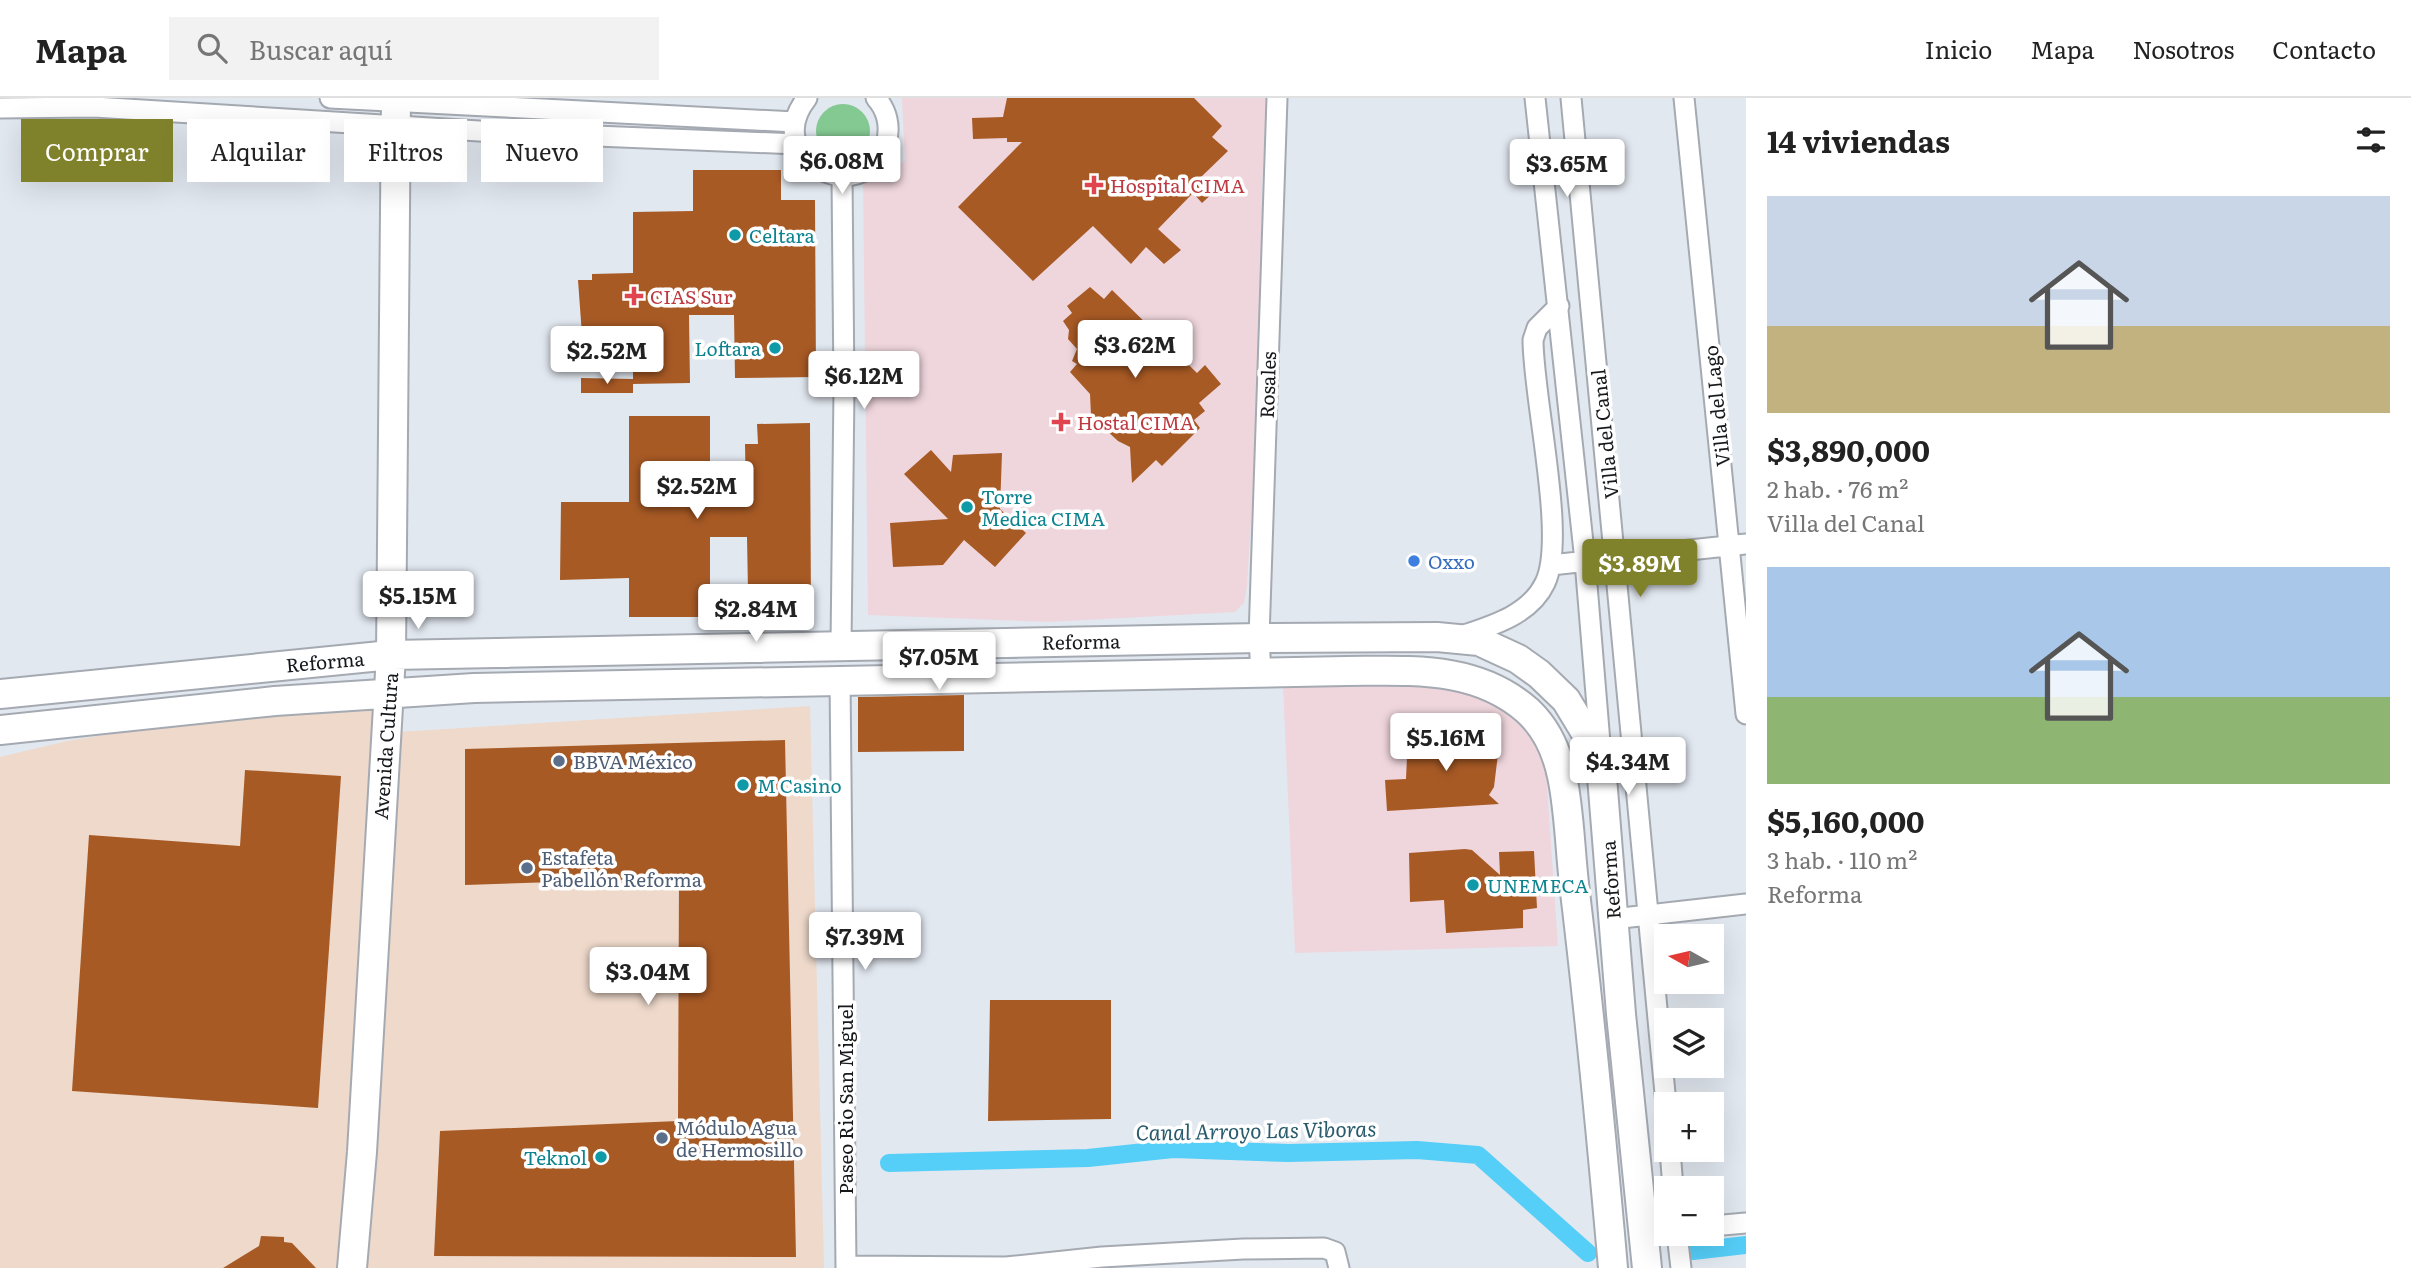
<!DOCTYPE html>
<html lang="es">
<head>
<meta charset="utf-8">
<style>
  body { margin:0; font-family:Literata,serif; background:#f2f2f2; color:#222; height:100vh; display:flex; flex-direction:column; font-size:26px; white-space:nowrap }
  * { box-sizing:border-box; margin:0 }
  p { font-size:23px; color:#767676 }
  .icon { flex:none; width:38px; height:38px; fill:none; stroke:currentColor; stroke-width:2; stroke-linecap:round; stroke-linejoin:round }
  .map { position:relative; flex:1; overflow:hidden }
  .details { display:flex; flex-direction:column; background:#fff; width:665px }
  .details>* { flex:none }
  .guide { position:absolute; left:21px; top:21px; width:665px; height:63px; display:flex; gap:14px }
  .needle { width:46px; rotate:278deg }
  .buttons { position:absolute; left:1654px; top:826px; display:grid; gap:14px }
  .buttons a { display:grid; place-items:center; width:70px; height:70px; border-radius:0px; background:#fff; box-shadow:0 7px 28px #0002; font-size:35px }
  .price { position:absolute; translate:-50% -60px; padding:0 16px; border-radius:7px; background:#fff; color:#222; font-size:23px; line-height:46px; filter:drop-shadow(0 2px 4px #0008) }
  .price::after { content:''; position:absolute; left:50%; top:42px; width:21px; height:16px; margin-left:-10px; background:inherit; clip-path:polygon(0 0,100% 0,50% 100%) }
  .price.active { background:#80822b; color:#fff }
  ul { padding:0; list-style:none }
  li { display:grid; align-content:center; gap:14px; height:371px; padding:0 21px }
  li span { display:grid; place-items:center; height:217px; border-radius:0px; color:#555 }
  li>.icon { margin-inline-start:auto }
  span .icon { width:126px; height:126px; fill:#fffc; stroke-width:1 }
  li b { font-size:30px }
  h2 { display:flex; justify-content:space-between; align-items:center; height:84px; padding:0 21px; font-size:30px }
  .tag { padding:0 24px; border-radius:0px; background:#fff; box-shadow:0 7px 28px #0002; font-size:24px; line-height:63px }
  .tag.active { background:#80822b; color:#fff }
  header { display:flex; align-items:center; gap:42px; box-sizing:border-box; height:98px; padding:0 35px; background:#fff; border-bottom:2px solid #e0e0e0 }
  header strong { font-size:33px }
  nav { display:flex; gap:38px; margin-inline-start:auto; font-size:24px }
  .search { width:490px; height:63px; background:#f2f2f2; display:flex; align-items:center; gap:18px; box-sizing:border-box; padding:0 24px; border-radius:0px; color:#767676; font-size:26px }
  main { display:flex; flex:1; min-height:0 }
  .map>svg:first-child { display:block }
  .commercial { fill:#eed9cb }
  .medical { fill:#efd6dd }
  .green { fill:#84c892 }
  .lines { fill:none; stroke-linecap:round; stroke-linejoin:round }
  .canal { stroke:#55cef8; stroke-width:18 }
  .building { fill:#a85a25 }
  .street-casing { stroke:#a5aab2; stroke-width:23 }
  .secondary-casing { stroke:#a5aab2; stroke-width:32 }
  .street { stroke:#fff; stroke-width:19 }
  .secondary { stroke:#fff; stroke-width:28 }
  .health-dot { fill:#e0444e; stroke:#fff; stroke-width:2.5 }
  .culture-dot { fill:#0f9aa8; stroke:#fff; stroke-width:2.5 }
  .shop-dot { fill:#3f7fe0; stroke:#fff; stroke-width:2.5 }
  .service-dot { fill:#5c6f8a; stroke:#fff; stroke-width:2.5 }
  .labels { text-anchor:middle; dominant-baseline:central; stroke-width:7; stroke-linejoin:round; paint-order:stroke }
  .health-label { font-size:19px; fill:#be3a42; stroke:#fff; text-anchor:start }
  .culture-label { font-size:19px; fill:#0d838f; stroke:#fff; text-anchor:start }
  .street-label { font-size:19px; fill:#16181b; stroke:#fff }
  .shop-label { font-size:19px; fill:#366cbe; stroke:#fff; text-anchor:start }
  .service-label { font-size:19px; fill:#4e5e75; stroke:#fff; text-anchor:start }
  .water-label { font-size:21px; font-style:italic; fill:#295b6d; stroke:#fff }
</style>
</head>
<body>
<header>
<strong>Mapa</strong>
<div class="search"><svg class="icon" aria-label="search" viewBox="0 0 24 24"><circle cx="10" cy="10" r="6"/><path d="M15 15l6 6"/></svg>Buscar aquí</div>
<nav><a>Inicio</a><a>Mapa</a><a>Nosotros</a><a>Contacto</a></nav>
</header>
<main>
<div class="map">
<svg width="1746" height="1170" viewBox="0 0 1746 1170">
  <rect width="100%" height="100%" fill="#e2e8f0"/>
  <path class="commercial" d="M384,608L382,635L810,608L824,1170H0V659L67,643L164,628Z"/>
  <path class="medical" d="M902,0H1267L1262,86L1261,257L1247,488L1244,505L1235,514L1049,524L868,517L863,85L905,63Z
    M1456,583L1487,592L1544,644L1558,848L1295,855L1283,588Z"/>
  <path class="green" d="M816 33a27 27 0 1 1 54 0a27 27 0 1 1-54 0Z"/>
  <g class="lines">
    <path class="canal" d="M889,1065L1088,1060L1173,1051L1288,1055L1417,1052L1478,1057L1588,1155
      M1693,1153L1746,1147"/>
  </g>
  <path class="building" d="M1007,0H1194L1222,28L1212,39L1228,53L1200,80L1214,94L1202,105L1193,95L1158,131L1181,152L1164,166L1146,149L1131,166L1093,128L1033,183L958,109L1022,44H1007V40L973,41L972,20L1003,19Z
    M693,72H781V102H815L816,279L735,280L734,217H689L690,285L633,286V250L583,251L578,182H592V176L633,175V114L693,113Z
    M1090,189L1104,201L1112,192L1197,275L1205,267L1221,286L1199,305L1205,313L1194,322L1200,330L1162,368L1156,362L1132,385L1130,349L1118,343L1091,318L1090,296L1070,274L1077,266L1072,263L1077,251L1068,241L1069,232L1063,223L1072,215L1067,208Z
    M581,280L633,281V295H581Z
    M629,318H710V400H746L745,346H758L757,326L810,325L811,514L759,515V494H748L747,439H710V519H629V480L560,482L561,404H629Z
    M931,352L951,374L953,357L1002,355L1000,411L1026,435L995,469L964,442L943,467L893,469L890,425L948,421L904,376Z
    M964,597V653L858,654V599Z
    M1413,628L1430,642L1443,632L1467,631L1489,641L1498,656L1494,689L1489,697L1499,706L1387,713L1385,682L1406,681L1407,659H1414Z
    M785,642L796,1159L434,1158L440,1033L678,1023L679,780L465,787V651Z
    M245,672L341,678L318,1010L72,993L89,737L240,748Z
    M1465,751L1472,752L1500,777L1499,754L1534,753L1537,810L1523,812V830L1446,835L1444,802L1410,804L1409,755Z
    M990,902H1111V1021L988,1023Z
    M261,1138L284,1139V1144L292,1145L316,1170H223L259,1148Z"/>
  <g class="lines">
    <defs>
      <path id="street" d="M330,0L795,24
        M807,0C758,62 865,114 886,45C891,29 887,12 876,0
        M1535,0L1585,463L1601,657
        M1571,0L1666,1006
        M1684,0L1746,616
        M0,10L94,9L495,34L797,46
        M1551,467L1746,446
        M1461,538C1491,528 1530,517 1545,485C1567,440 1533,300 1533,242L1537,230L1559,208
        M841,547L844,290L842,78
        M1261,575L1259,540L1277,0
        M840,581L846,1170
        M1613,821L1746,806
        M1670,1052L1673,1090
        M1712,1128L1746,1125
        M1677,1136L1681,1170
        M846,1168L1006,1169L1102,1159L1243,1151L1324,1150L1335,1154L1339,1170"/>
      <path id="secondary" d="M0,596L391,557L1259,540L1437,539L1479,543L1518,561L1539,576L1566,602L1586,635L1602,679L1621,916L1647,1170
        M0,632L275,603L474,590L1346,573C1411,573 1476,567 1528,613C1546,630 1557,654 1562,678C1570,716 1570,756 1575,794C1590,919 1602,1045 1613,1170
        M352,1170L362,1054L391,557L396,0"/>
    </defs>
    <use href="#street" class="street-casing"/>
    <use href="#secondary" class="secondary-casing"/>
    <use href="#street" class="street"/>
    <use href="#secondary" class="secondary"/>
  </g>
  <g class="health-dot">
    <path d="M1090.5 76.5h7v7h7v7h-7v7h-7v-7h-7v-7h7z"/>
    <path d="M630.5 187.5h7v7h7v7h-7v7h-7v-7h-7v-7h7z"/>
    <path d="M1057.5 313.5h7v7h7v7h-7v7h-7v-7h-7v-7h7z"/>
  </g>
  <g class="culture-dot">
    <circle cx="735" cy="137" r="7"/>
    <circle cx="775" cy="250" r="7"/>
    <circle cx="967" cy="409" r="7"/>
    <circle cx="743" cy="687" r="7"/>
    <circle cx="1473" cy="787" r="7"/>
    <circle cx="601" cy="1059" r="7"/>
  </g>
  <circle class="shop-dot" cx="1414" cy="463" r="7"/>
  <g class="service-dot">
    <circle cx="559" cy="663" r="7"/>
    <circle cx="527" cy="770" r="7"/>
    <circle cx="662" cy="1040" r="7"/>
  </g>
  <g class="labels">
    <g class="health-label">
      <text x="1110" y="87">Hospital CIMA</text>
      <text x="650" y="198">CIAS Sur</text>
      <text x="1077" y="324">Hostal CIMA</text>
    </g>
    <g class="culture-label">
      <text x="749" y="137">Celtara</text>
      <text x="761" y="250" text-anchor="end">Loftara</text>
      <text x="981" y="398">Torre<tspan x="981" dy="22">Medica CIMA</tspan></text>
      <text x="757" y="687">M Casino</text>
      <text x="1487" y="787">UNEMECA</text>
      <text x="587" y="1059" text-anchor="end">Teknol</text>
    </g>
    <g class="street-label">
      <text transform="translate(1267 287) rotate(-88)">Rosales</text>
      <text transform="translate(1716 308) rotate(-96)">Villa del Lago</text>
      <text transform="translate(1604 336) rotate(-96)">Villa del Canal</text>
      <text transform="translate(1081 543) rotate(-1)">Reforma</text>
      <text transform="translate(325 563) rotate(-5)">Reforma</text>
      <text transform="translate(385 648) rotate(-86)">Avenida Cultura</text>
      <text transform="translate(1610 782) rotate(-94)">Reforma</text>
      <text transform="translate(845 1001) rotate(-90)">Paseo Rio San Miguel</text>
    </g>
    <g class="shop-label">
      <text x="1428" y="463">Oxxo</text>
    </g>
    <g class="service-label">
      <text x="573" y="663">BBVA México</text>
      <text x="541" y="759">Estafeta<tspan x="541" dy="22">Pabellón Reforma</tspan></text>
      <text x="676" y="1029">Módulo Agua<tspan x="676" dy="22">de Hermosillo</tspan></text>
    </g>
    <g class="water-label">
      <text transform="translate(1256 1031) rotate(-1)">Canal Arroyo Las Viboras</text>
    </g>
  </g>
</svg>
<div class="buttons">
<a><svg class="needle" viewBox="-14 -14 28 28"><path d="M0-13l5 13h-10z" fill="#e53935"/><path d="M0 13l5-13h-10z" fill="#767676"/></svg></a>
<a><svg class="icon" aria-label="layers" viewBox="0 0 24 24"><path d="M12 4l9 5-9 5-9-5zM3 14l9 5 9-5"/></svg></a>
<a>+</a>
<a>−</a>
</div>
<b class="price" style="left:842px;top:98px">$6.08M</b>
<b class="price" style="left:1567px;top:101px">$3.65M</b>
<b class="price" style="left:1135px;top:282px">$3.62M</b>
<b class="price" style="left:607px;top:288px">$2.52M</b>
<b class="price" style="left:864px;top:313px">$6.12M</b>
<b class="price" style="left:697px;top:423px">$2.52M</b>
<b class="price active" style="left:1640px;top:501px">$3.89M</b>
<b class="price" style="left:418px;top:533px">$5.15M</b>
<b class="price" style="left:756px;top:546px">$2.84M</b>
<b class="price" style="left:939px;top:594px">$7.05M</b>
<b class="price" style="left:1446px;top:675px">$5.16M</b>
<b class="price" style="left:1628px;top:699px">$4.34M</b>
<b class="price" style="left:865px;top:874px">$7.39M</b>
<b class="price" style="left:648px;top:909px">$3.04M</b>
<div class="guide">
<a class="tag active">Comprar</a>
<a class="tag">Alquilar</a>
<a class="tag">Filtros</a>
<a class="tag">Nuevo</a>
</div>
</div>
<section class="details">
<h2>14 viviendas<svg class="icon" aria-label="filters" viewBox="0 0 24 24"><path d="M4 7h16M4 17h16"/><circle cx="9" cy="7" r="2"/><circle cx="15" cy="17" r="2"/></svg></h2>
<ul>
<li><span style="background:linear-gradient(#c9d6e8 60%,#c2b280 0)"><svg class="icon" aria-label="home" viewBox="0 0 24 24"><path d="M3 11l9-7 9 7M6 9v11h12V9"/></svg></span><div><b>$3,890,000</b><p>2 hab. · 76 m²</p><p>Villa del Canal</p></div></li>
<li><span style="background:linear-gradient(#a9c7e8 60%,#8fb573 0)"><svg class="icon" aria-label="home" viewBox="0 0 24 24"><path d="M3 11l9-7 9 7M6 9v11h12V9"/></svg></span><div><b>$5,160,000</b><p>3 hab. · 110 m²</p><p>Reforma</p></div></li>
</ul>
</section>
</main>
</body>
</html>
